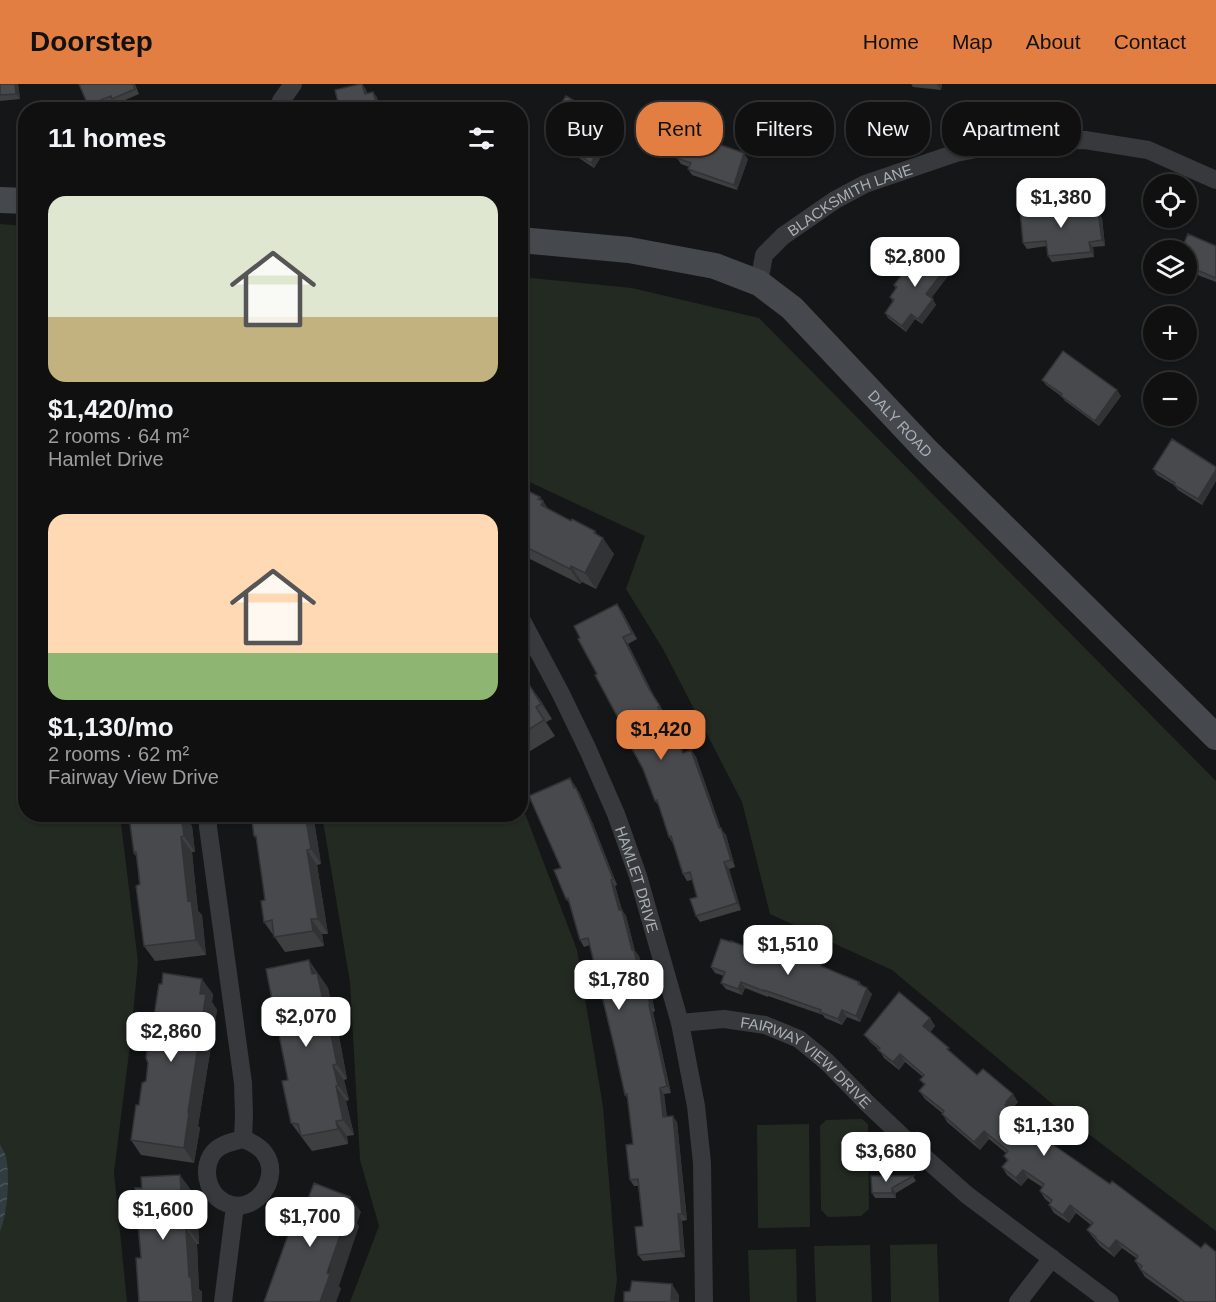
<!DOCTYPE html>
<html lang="en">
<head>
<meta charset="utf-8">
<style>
  body { margin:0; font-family:Arial,sans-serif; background:#1e1e1f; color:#f1f3f6; height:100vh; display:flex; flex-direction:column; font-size:22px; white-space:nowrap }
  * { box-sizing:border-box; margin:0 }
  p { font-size:20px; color:#9c9d9f }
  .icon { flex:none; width:33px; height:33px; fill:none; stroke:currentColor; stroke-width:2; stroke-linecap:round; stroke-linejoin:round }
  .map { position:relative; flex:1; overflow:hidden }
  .details { position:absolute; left:18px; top:18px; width:510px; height:720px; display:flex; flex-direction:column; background:#101011; border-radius:24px; box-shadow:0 2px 4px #0004,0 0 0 2px #303031 }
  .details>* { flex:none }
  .guide { position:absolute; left:546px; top:18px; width:570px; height:54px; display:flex; gap:12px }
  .tools { position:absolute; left:1143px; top:90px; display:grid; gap:12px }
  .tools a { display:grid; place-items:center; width:54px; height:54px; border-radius:50%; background:#101011; box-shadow:0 2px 4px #0004,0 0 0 2px #303031; font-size:30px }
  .price { position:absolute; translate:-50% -51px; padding:0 14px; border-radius:12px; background:#fff; color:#222; font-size:20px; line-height:39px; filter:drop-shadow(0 2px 3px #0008) }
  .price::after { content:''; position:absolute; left:50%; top:36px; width:18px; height:14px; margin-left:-9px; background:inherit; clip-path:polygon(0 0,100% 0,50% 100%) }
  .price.active { background:#e37e42; color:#111 }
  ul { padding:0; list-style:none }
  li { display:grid; align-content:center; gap:12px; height:318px; padding:0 30px }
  li span { display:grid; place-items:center; height:186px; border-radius:18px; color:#555 }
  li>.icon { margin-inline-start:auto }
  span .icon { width:108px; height:108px; fill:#fffc; stroke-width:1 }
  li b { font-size:26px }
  h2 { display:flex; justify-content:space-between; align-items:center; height:72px; padding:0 30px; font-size:26px }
  .chip { padding:0 21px; border-radius:24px; background:#101011; box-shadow:0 2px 4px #0004,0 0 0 2px #303031; font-size:21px; line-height:54px }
  .chip.active { background:#e37e42; color:#111 }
  header { display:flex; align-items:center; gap:36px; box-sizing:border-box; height:84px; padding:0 30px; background:#e37e42; color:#111 }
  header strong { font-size:28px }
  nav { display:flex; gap:33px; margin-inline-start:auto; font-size:21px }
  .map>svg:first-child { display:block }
  .green { fill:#232a22 }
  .water { fill:url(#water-waves) }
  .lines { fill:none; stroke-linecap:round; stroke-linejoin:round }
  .minor { stroke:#37393c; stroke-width:18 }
  .secondary { stroke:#45484c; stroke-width:26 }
  .wall { fill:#3d3f41 }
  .shaded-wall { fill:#323335 }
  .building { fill:#47494c; stroke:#323335; stroke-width:1.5 }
  .labels { text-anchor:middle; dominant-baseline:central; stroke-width:6; stroke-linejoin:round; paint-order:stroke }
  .street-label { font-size:15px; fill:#a8b0b6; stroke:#101112 }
</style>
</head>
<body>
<header>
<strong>Doorstep</strong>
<nav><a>Home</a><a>Map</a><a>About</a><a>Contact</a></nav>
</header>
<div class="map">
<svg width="1216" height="1218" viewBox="0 0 1216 1218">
  <defs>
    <pattern id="water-waves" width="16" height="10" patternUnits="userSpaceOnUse" patternTransform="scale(1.5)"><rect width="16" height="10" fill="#303c3f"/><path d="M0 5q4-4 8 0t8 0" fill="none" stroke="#4b5658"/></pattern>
  </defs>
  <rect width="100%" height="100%" fill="#151617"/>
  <path class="green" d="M0,140L26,142V730L120,731L138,878L130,961L114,1088L127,1218H0Z
    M521,193L632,204L759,234L1216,697V1147L1086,1048L892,886L770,830L742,718L663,565L626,505L645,452L521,394Z
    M521,719L577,866L603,1023L617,1196L614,1218H350L379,1142L360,1076L350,898L322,731L520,730Z
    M862,1035L868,1040L869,1125L861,1132L828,1133L821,1126L820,1042L826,1036Z
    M809,1040L810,1143L758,1144L757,1041Z
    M937,1160L939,1218H891L890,1161Z
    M870,1161L872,1218H816L814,1162Z
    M796,1165L797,1218H750L748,1166Z"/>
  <path class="water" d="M0,1060C2,1064 5,1069 6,1073C10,1092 8,1129 0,1147Z"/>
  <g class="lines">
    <g class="minor">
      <path d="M278,26L281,17L293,0"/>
      <path id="s1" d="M759,199L764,171L783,152L835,116L865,100L956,69L1016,57L1085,56L1148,66L1216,96"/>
      <path id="s2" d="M520,533L561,610L588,666L616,730L638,792L680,939L696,1022L702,1079L704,1218"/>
      <path d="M208,730V743L243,999L244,1031L243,1055"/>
      <path id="s3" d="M680,939L724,935L765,941L799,955L827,978L868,1020L924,1073L967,1111L1110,1218"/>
      <path d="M243,1055C251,1058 260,1062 265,1070C282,1094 255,1132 226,1119C209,1112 202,1089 211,1072C217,1061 231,1058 243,1055Z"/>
      <path d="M223,1218L235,1122"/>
      <path d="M1018,1218L1052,1174"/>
    </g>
    <g class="secondary">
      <path d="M0,116L26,117"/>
      <path id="s4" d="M520,156L629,166L715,182L759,199L792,224L925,365L1216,653"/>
    </g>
  </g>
  <path class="wall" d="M0,0H18L20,15L0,17Z
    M135,0L139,10L116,20L114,17L93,26H91L88,21Z
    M911,0H942L941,6L913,3Z
    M581,21L596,25L600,30L599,32L617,47L594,84L579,74L575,69L581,58L564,47L560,42L561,40L557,38L553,32Z
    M677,74L748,75L737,106L692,91L688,85L689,83L681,80Z
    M1082,123L1086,130L1098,128L1102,134L1105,162L1093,163L1094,173L1052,178L1048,172L1047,162L1027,165L1023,159L1079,124Z
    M1216,162V198L1195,190L1192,184L1194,178L1186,175V166Z
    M951,188L931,214L936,221L922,240L915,235L906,248L888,234L885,229L893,218L890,213L896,205L894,201Z
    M1042,296L1121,312L1099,342L1065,317L1061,312L1046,301Z
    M1216,383V397L1202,421L1178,406L1174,401L1157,391L1153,385Z
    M520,403L540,413L548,425L598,452L614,470L596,505L582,498L580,500L520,470Z
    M622,527L637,555L628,560L654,612L664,629L662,630L684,669L691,666L696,673L721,745L726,751L735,783L729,785L741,826L700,838L696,832L697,813L692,796L687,797L683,790L673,760L669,753L659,722L655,717L643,685L632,660L597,590Z
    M520,588L529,603L530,602L541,617L552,635L546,638L555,652L522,672L520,671Z
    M570,694L580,710L593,740L617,801L615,802L622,826L626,832L635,867L639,872L646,903L651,910L655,927L653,928L671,1009L664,1010L667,1033L677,1038L687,1136L682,1137L685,1173L643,1177L638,1171L643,1142L638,1102H634L630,1096L633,1060L628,1015L625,1011L616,970L590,861L584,863L580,856L570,820L566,815L561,784Z
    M136,730H184L192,742L195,768H192L198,827L202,831L206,871L155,877L144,862L137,774L134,769Z
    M251,730H313L321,780L317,781L328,850H322L324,862L285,868L264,838L265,816L257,755L254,752Z
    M787,853L791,859L789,863L796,866L800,872L824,884L859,898L862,901L872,910L860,938L847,933L842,941L825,934L823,931L768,912V913L745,904L742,911L726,905L721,899L724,892L715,889L711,883L760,868Z
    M319,891L328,904L334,933L336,936L347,995L344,996L349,1016L346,1017L354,1051L347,1052L348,1060L312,1067L291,1039L288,996Z
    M213,910L212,918L217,926L198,1042L200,1044L194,1079L141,1071L131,1056L139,1021L146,997Z
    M930,934L935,942L930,948L955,972L977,991L1018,1018L1012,1025V1027L1216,1218H1180L1145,1193L1135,1177L1136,1174L1122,1164L1114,1173L1100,1162L1087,1146L1091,1141L1076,1129L1069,1139L1054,1129L1049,1121L1050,1119L1045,1115L1040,1107L1042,1103L1028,1094L1021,1102L1007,1091L1002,1083L1007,1077L1004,1072L1006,1069L989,1055L980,1066L947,1038L942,1029L925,1015L919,1007L924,1001L920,996L923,993L905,978L899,986L884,974L879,966L870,958L864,951Z
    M913,1092L916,1097L896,1109V1114H875L872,1109Z
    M191,1106V1113L197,1121L199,1160H197L199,1205L202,1208V1218H139L141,1174Z"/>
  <path class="shaded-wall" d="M15,0H18L20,15L16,10Z
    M362,0L366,5L369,15L365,10Z
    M937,0H942L941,6L937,1Z
    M373,8L377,13L380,23L376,18Z
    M596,25L600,30L597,34L594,29Z
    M614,41L617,47L594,84L591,79Z
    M744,69L748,75L737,106L734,101Z
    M1098,128L1102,134L1105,162L1102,156Z
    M1089,158L1093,163L1094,173L1091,168Z
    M947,182L951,188L930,216L926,210Z
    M933,215L936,221L922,240L918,235Z
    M911,230L915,235L906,248L902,242Z
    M1117,306L1121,312L1099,342L1095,337Z
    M1216,386V397L1202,421L1198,415Z
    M540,413L543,417L553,432L541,421L538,415Z
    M595,447L602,457L603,454L614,470L596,505L585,489L594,449Z
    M571,482L582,498L580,500L570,485Z
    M617,520L622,527L637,555L632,549Z
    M623,553L628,560L654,612L664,629L649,605Z
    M520,588L539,618L520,590Z
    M530,602L541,617L552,635L541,620Z
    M536,623L546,638L555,652L544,636Z
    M658,623L662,630L688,676L683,669Z
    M691,666L696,673L721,745L726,751L735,783L731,776Z
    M576,704L580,710L593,740L617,801L613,795Z
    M177,730H184L192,742L195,768L184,752Z
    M305,730H313L321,780L311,765Z
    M181,753L192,768L198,827L202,831L206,871L196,856L188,817Z
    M307,766L317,781L328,850L318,835Z
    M724,778L729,785L741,826L737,819Z
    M611,796L615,802L622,826L626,832L635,867L639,872L648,910L643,904L632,866L619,826Z
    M311,835L322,850L324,862L313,847Z
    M787,853L791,859L788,867L784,861Z
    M796,866L800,872L798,876L794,870Z
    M309,876L328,904L334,933L336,936L347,995L337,980Z
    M202,895L213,910L212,918L217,926L198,1042L200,1044L194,1079L184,1064Z
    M741,898L745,904L742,911L738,905Z
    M646,903L651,910L655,927L650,921Z
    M867,904L872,910L860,938L856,932Z
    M649,921L653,928L671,1009L667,1002Z
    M842,926L847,933L842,941L838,935Z
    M930,934L935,942L929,950L923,942Z
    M900,970L905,978L899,986L893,978Z
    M333,981L344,996L349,1016L338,1001Z
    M336,1002L346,1017L354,1051L343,1036Z
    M660,1004L664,1010L667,1039L663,1033Z
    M1013,1010L1018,1018L1012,1025V1027L1005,1021L1006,1018Z
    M673,1032L677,1038L687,1136L682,1130Z
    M336,1037L347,1052L348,1060L338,1045Z
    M984,1047L989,1055L980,1066L974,1058Z
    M1023,1086L1028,1094L1021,1102L1016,1094Z
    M180,1091L191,1106V1113L197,1121L199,1160L189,1145L181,1106Z
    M892,1104L896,1109V1114L892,1109Z
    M350,1113L361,1128L357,1139L359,1142L339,1202L341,1205L336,1218H320L346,1125Z
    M1070,1121L1076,1129L1069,1139L1063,1131Z
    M678,1130L682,1137L685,1173L681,1167Z
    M186,1145L197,1160L199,1205L202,1208V1218H193L189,1193Z
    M1116,1156L1122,1164L1114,1173L1109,1165Z
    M672,1200L679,1211V1218H672L671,1216Z"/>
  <path class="building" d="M0,0H15L16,10L0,11Z
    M79,0H133L135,5L112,15L111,12L88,21Z
    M360,0H362L365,10L373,8L376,18L380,17L382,26H340L335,6Z
    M566,12L581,21L583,17L596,25L594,29L614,41L591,79L575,69L583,56L560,42L562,38L553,32Z
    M686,49L744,69L734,101L688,85L691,79L677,74Z
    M1076,120V124L1082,123L1083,130L1098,128L1102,156L1089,158L1091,168L1048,172L1046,157L1023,159L1020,126Z
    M1188,150L1216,162V194L1192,184L1196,175L1186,171V166H1181Z
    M922,164L947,182L926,210L933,215L918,235L911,230L902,242L885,229L894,216L890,213L897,203L894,201Z
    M1063,267L1117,306L1095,337L1061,312L1062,310L1042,296Z
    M1172,355L1216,383V386L1198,415L1174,401L1175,399L1153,385Z
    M520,403L540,413L538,415L543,417L541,421L571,437L572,435L595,447L594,449L603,454L585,489L571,482L570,485L520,460Z
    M617,520L632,549L623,553L649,605L660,622L658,623L683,669L691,666L719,744H721L731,776L724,778L737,819L696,832L690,815L697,813L690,788L683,790L671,752L669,753L657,716L655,717L643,685L630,661L632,660L595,591L597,590L578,555L580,554L574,542Z
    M520,590L528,603L530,602L541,620L536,623L544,636L520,651Z
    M570,694L574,704H576L589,734L613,795L611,796L619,826H622L632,866H634L643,904L646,903L650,921H649L667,1002L660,1004L663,1033L673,1032L682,1130H678L681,1167L638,1171L635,1143L643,1142L638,1095L630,1096L626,1061L633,1060L627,1010L625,1011L616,970L588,854L580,856L568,814L566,815L554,786L561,784L529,712Z
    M136,730H181L184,752L181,753L188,817L191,816L196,856L144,862L136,802L140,800L136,768L134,769L129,732Z
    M251,730H305L311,765L307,766L318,835H311L313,847L274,853L272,836L264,838L261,817L265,816L256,752H254Z
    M768,846L787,853L784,861L796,866L794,870L822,880L821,882L859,898L858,900L867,904L856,932L842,926L838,935L820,928L821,926L764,906V907L741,898L738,905L721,899L725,888L711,883L721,855L731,858V857L760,868Z
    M309,876L312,890L317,889L324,921H325L337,980L333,981L338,1001L336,1002L343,1036L336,1037L338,1045L301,1052L298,1040L291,1039L282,997L288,996L266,885Z
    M163,889L202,895L200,910H206L188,1028H189L184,1064L131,1056L136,1021H139L142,999L146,997L148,979L146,974L147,966L150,964L153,946L150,943L152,933L154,932L159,900H162Z
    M899,908L930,934L923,942L949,964L947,965L977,991L983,985L1013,1010L1006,1018L1007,1019L1005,1021L1052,1060L1110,1100L1112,1097L1201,1164L1205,1159L1216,1168V1218H1185L1140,1185L1142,1182L1135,1177L1138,1172L1116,1156L1109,1165L1095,1154L1096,1153L1087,1146L1093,1139L1070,1121L1063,1131L1049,1121L1052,1116L1040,1107L1044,1100L1023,1086L1016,1094L1002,1083L1008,1076L1004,1072L1008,1067L984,1047L974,1058L942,1030L944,1027L919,1007L925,1000L920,996L924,991L900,970L893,978L878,966L880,964L864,951Z
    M180,1091L181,1106H186L189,1145H186L189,1193H191L193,1218H139L136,1174H141L135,1104H142L141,1093Z
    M871,1092H913L892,1104V1109H872Z
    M314,1099L350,1113L346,1125L349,1126L327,1189L330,1190L320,1218H264L301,1115H308Z
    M632,1197L672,1200L671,1216H678V1218H624V1208L630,1207Z"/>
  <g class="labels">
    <g class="street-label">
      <text stroke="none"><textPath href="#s1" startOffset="132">BLACKSMITH LANE</textPath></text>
      <text stroke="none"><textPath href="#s4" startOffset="444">DALY ROAD</textPath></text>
      <text stroke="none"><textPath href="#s2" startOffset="288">HAMLET DRIVE</textPath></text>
      <text stroke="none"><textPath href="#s3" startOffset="140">FAIRWAY VIEW DRIVE</textPath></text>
    </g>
  </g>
</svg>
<div class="tools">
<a><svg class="icon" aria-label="locate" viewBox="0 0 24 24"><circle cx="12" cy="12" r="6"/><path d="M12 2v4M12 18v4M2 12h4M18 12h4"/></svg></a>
<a><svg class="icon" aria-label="layers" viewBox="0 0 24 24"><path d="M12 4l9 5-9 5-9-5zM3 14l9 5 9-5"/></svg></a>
<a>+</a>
<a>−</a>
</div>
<b class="price" style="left:1061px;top:145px">$1,380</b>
<b class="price" style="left:915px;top:204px">$2,800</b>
<b class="price active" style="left:661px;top:677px">$1,420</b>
<b class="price" style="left:788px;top:892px">$1,510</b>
<b class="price" style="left:619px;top:927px">$1,780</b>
<b class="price" style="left:306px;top:964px">$2,070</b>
<b class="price" style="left:171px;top:979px">$2,860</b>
<b class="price" style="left:1044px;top:1073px">$1,130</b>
<b class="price" style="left:886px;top:1099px">$3,680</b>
<b class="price" style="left:163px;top:1157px">$1,600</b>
<b class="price" style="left:310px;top:1164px">$1,700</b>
<div class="guide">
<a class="chip">Buy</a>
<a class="chip active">Rent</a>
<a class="chip">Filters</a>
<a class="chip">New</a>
<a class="chip">Apartment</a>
</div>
<section class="details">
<h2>11 homes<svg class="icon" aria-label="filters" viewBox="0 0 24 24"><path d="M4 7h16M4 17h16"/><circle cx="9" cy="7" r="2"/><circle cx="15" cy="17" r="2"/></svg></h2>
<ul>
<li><span style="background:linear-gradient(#dfe7d0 65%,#c2b280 0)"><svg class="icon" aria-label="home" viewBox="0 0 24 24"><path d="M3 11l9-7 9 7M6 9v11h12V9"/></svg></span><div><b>$1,420/mo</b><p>2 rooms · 64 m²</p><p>Hamlet Drive</p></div></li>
<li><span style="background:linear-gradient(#ffd9b3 75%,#8fb573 0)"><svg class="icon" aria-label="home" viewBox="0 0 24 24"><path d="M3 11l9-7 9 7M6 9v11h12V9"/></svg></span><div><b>$1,130/mo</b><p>2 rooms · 62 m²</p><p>Fairway View Drive</p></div></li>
</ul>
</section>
</div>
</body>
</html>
